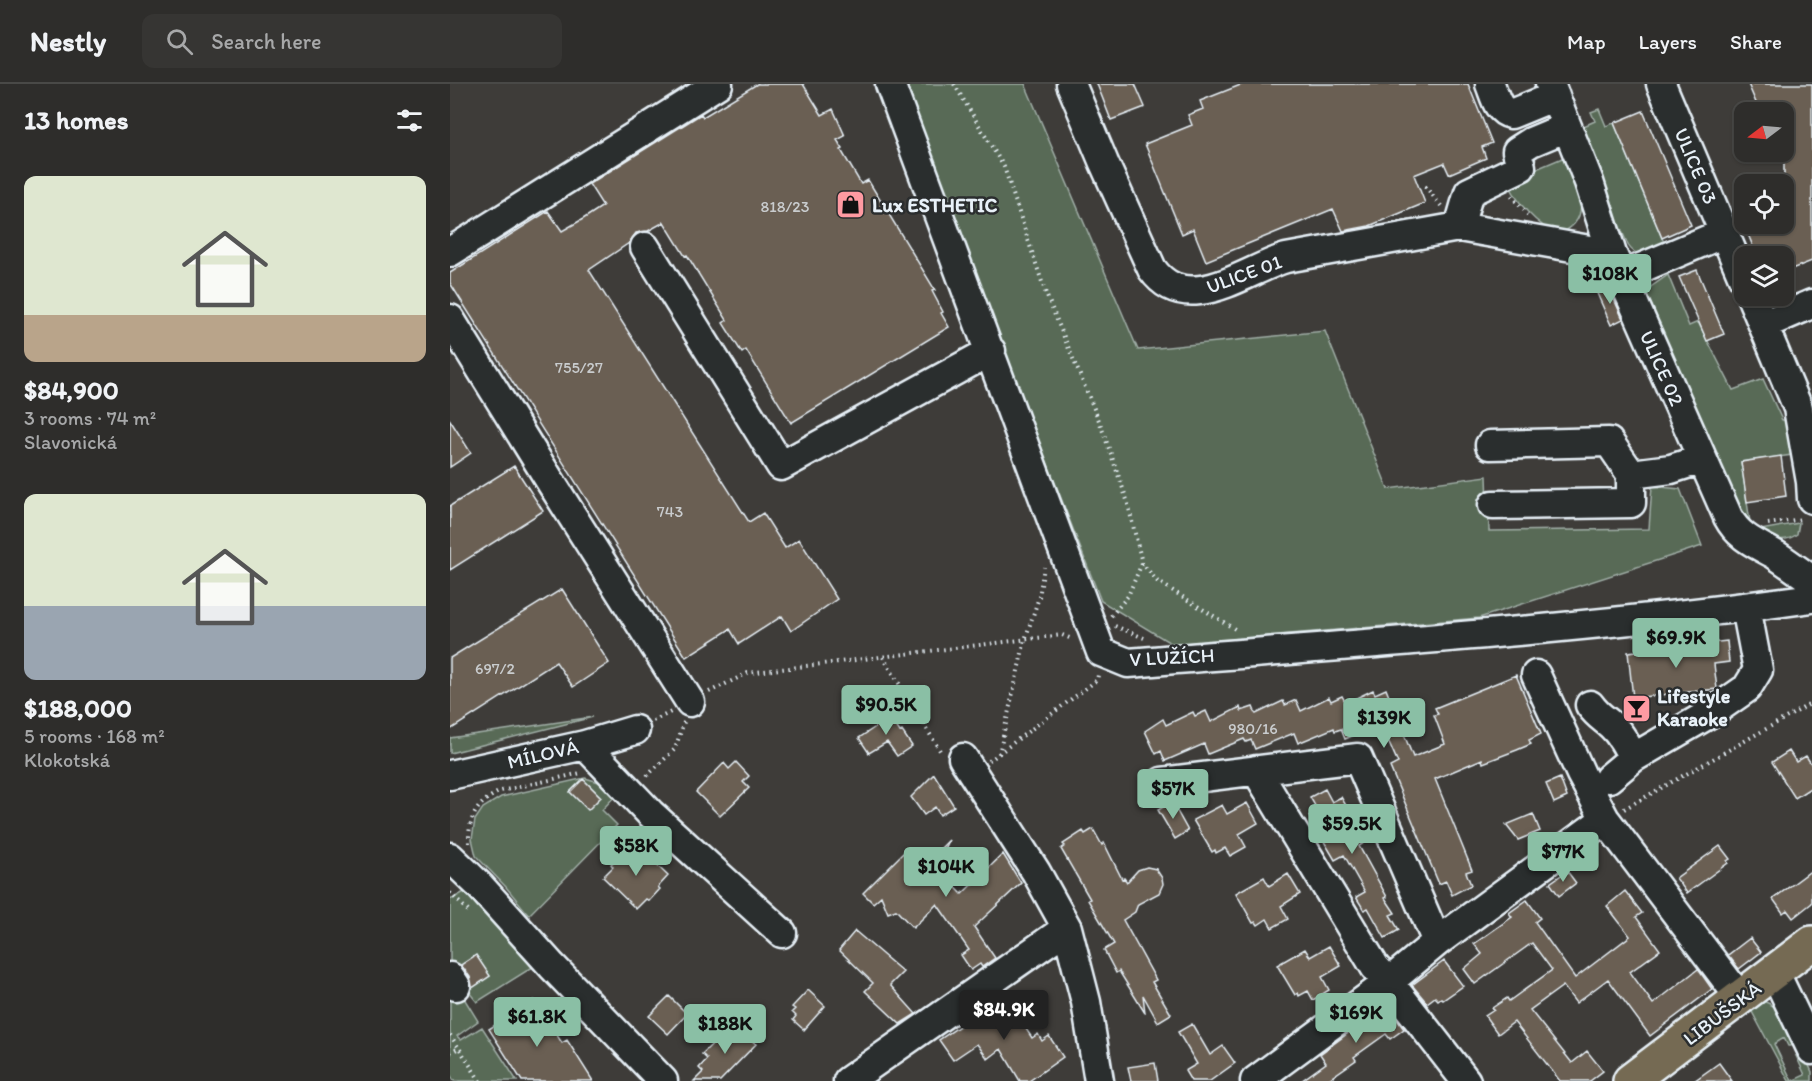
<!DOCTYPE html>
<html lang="en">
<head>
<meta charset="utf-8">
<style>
  body { margin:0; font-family:Itim,sans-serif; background:#363533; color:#f1f3f6; height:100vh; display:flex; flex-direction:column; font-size:22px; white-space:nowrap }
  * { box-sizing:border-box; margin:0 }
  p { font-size:20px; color:#a7a8a9 }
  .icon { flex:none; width:33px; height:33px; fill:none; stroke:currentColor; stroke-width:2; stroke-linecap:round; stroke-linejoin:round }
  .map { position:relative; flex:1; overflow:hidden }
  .sheet { display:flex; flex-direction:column; background:#2e2d2b; width:450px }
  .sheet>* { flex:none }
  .needle { width:39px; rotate:254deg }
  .tools { position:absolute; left:1284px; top:18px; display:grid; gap:12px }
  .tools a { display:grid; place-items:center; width:60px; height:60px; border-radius:12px; background:#2e2d2b; box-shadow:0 2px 4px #0004,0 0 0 2px #494947; font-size:30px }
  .price { position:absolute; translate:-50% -51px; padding:0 14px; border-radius:6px; background:#8abfa5; color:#111; font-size:20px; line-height:39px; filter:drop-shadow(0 2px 3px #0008) }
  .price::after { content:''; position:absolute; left:50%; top:36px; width:18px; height:14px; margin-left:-9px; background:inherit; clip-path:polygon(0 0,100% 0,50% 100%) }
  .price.active { background:#222; color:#fff }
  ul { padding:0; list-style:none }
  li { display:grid; align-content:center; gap:12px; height:318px; padding:0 24px }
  li span { display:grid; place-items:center; height:186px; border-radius:12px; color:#555 }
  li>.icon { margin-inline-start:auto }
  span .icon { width:108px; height:108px; fill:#fffc; stroke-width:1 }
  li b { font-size:26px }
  h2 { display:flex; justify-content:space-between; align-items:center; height:72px; padding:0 24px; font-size:26px }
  header { display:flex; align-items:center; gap:36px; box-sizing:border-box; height:84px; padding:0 30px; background:#2e2d2b; border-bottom:2px solid #494947 }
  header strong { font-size:28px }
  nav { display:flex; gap:33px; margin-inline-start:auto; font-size:21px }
  .search { width:420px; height:54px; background:#363533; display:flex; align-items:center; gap:15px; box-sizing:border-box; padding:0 21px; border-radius:12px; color:#a7a8a9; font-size:22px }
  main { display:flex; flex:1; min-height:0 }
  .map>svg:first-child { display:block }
  .green { fill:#596b56; stroke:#a0aea7; stroke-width:1.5; fill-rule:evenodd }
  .building { fill:#6b5f52; stroke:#e8f1f8; stroke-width:1.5 }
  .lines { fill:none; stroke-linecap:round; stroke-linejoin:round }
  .minor-casing { stroke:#e8f1f8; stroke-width:33 }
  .major-casing { stroke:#e8f1f8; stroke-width:38 }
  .path { stroke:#e8f1f8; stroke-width:4; stroke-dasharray:1.5 4.5; stroke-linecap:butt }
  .minor { stroke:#2a2d2e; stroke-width:28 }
  .major { stroke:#746b52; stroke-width:33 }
  .labels { text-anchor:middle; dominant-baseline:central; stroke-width:5; stroke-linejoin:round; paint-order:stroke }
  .number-label { font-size:16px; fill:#c9ccce }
  .street-label { font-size:20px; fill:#e8f1f8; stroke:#2a2d2e }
  .poi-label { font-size:20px; font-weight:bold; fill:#e8f1f8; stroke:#2a2d2e; text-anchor:start }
</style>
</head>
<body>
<header>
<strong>Nestly</strong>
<div class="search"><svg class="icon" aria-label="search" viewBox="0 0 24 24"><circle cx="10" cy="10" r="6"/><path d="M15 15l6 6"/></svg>Search here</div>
<nav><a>Map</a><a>Layers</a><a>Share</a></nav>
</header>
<main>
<section class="sheet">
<h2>13 homes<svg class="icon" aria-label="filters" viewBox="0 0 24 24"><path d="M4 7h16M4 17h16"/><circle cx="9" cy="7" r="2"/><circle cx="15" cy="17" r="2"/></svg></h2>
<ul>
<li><span style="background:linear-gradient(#dfe7d0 75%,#b9a48a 0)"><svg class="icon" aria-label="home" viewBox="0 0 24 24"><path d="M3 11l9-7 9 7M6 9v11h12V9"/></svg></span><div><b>$84,900</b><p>3 rooms · 74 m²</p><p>Slavonická</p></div></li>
<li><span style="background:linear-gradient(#dfe7d0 60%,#9aa5b1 0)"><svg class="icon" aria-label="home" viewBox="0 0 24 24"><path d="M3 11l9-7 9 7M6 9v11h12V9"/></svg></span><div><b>$188,000</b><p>5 rooms · 168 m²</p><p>Klokotská</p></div></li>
</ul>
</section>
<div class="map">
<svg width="1362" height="997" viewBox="0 0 1362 997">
  <rect width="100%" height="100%" fill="#3e3c39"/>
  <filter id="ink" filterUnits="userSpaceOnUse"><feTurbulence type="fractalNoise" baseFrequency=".0167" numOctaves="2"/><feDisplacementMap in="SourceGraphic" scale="12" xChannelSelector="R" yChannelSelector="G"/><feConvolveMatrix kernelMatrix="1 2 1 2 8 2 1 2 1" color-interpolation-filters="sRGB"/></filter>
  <g filter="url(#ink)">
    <path class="green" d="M450,0H575L688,266L875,247L938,405L1037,392L1039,447L1199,445L1202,402L1230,405L1252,462L1029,534L722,560L651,517Z
      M1149,25L1156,42L1164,39L1217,166C1202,169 1187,177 1178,161L1127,45L1145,37L1141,28Z
      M1117,72C1126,100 1147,136 1108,150C1086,141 1066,118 1058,97Z
      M1218,191L1239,242L1248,238L1283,306L1313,295L1332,336H1335L1342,371L1291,378L1300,438L1294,440L1278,411L1195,207Z
      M1349,439L1347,450C1333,461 1319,453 1305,447Z
      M143,633L0,669V654Z
      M135,694L149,698L164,713L152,726L167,741L79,831L56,803L26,772L22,755L25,736L33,724L51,713ZM133,695L151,713L138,725L120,708Z
      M16,807L86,881L27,918L18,907L12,911L28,937L7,952L11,956L32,943L67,997H4L0,990V813L2,815ZM25,872L40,892L21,905L7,884Z
      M1313,917C1331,923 1339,938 1347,954L1341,962H1338L1334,954L1324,960L1342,997L1355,991L1346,972L1355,973L1362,988V997H1339L1301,926Z"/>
    <path class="building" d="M307,0H353L372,31L383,25L395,52L387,56L393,65L391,66L411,100L418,96L485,206L482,207L493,228L491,229L499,243L341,339L296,266L292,269L273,239L277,236L237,171L235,172L214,138L198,147L186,149L179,159L139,186L299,438L313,429L335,464L349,455L387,515L341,547L332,532L289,560L280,545L236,573L0,199V189L98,127L112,147L133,135L153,122L139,100L251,30L253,33Z
      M647,0H685L695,23L661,36Z
      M793,0H1018L1042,59L1032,63L1036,74L999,90L994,79L964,91L975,119L919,142L893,147L883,125L756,177L743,145L732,150L695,60L742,41L738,31L753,25L750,17Z
      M1298,0H1362V177L1334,188V172H1307L1295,143L1305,140H1334V28H1310Z
      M1193,27L1241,141L1212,154L1164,39Z
      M1247,186L1274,250L1257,257L1229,193Z
      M1158,202L1173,235L1161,241L1146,207Z
      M0,336L21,369L0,383Z
      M1331,372L1336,412L1297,418L1291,378Z
      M64,382L93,427L0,486V422Z
      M112,505L159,579L123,603L106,578L0,646V574Z
      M1277,557L1279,578L1264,580L1267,605L1183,614L1178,568Z
      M1066,591L1091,650L1079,656L1081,660L1067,666L1033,679L1032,675L985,695L1022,786L1016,788L1021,801L1002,811L996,797L989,800L940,683L948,679L931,640L895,655L891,645L885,647L884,644L848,659L844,649L805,665L801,656L796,658L794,655L758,670L754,660L715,677L711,667L706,670L695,647L713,635L716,641L743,628L745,632L756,627L761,638L790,623L791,627L803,623L806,630L833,617L835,621L846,616L851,627L879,613L881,617L892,612L896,619L923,606L925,610L936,605L963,673L995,660L984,631L988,630L985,624Z
      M436,627L450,648L452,647L462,662L447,672L437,658L419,669L409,654L427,642L423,635Z
      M1339,667L1346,678L1356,672L1362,681V703L1345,714L1322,678Z
      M286,678L299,692L293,698L299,704L270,732L246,708L274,679L279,685Z
      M484,690L504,722L490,731L485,723L474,731L461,713Z
      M1110,694L1117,713L1104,719L1096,700Z
      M133,695L151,713L138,726L120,708Z
      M875,705L882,718L891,713L917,757L909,762L937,813L935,814L945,829L940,831L949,846L935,854L918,824L914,826L906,813L915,808L894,771L885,776L859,732L868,727L860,713Z
      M722,718L738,747L725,755L708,726Z
      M797,719L808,739L789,750L796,763L780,772L775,764L766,769L765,766L762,768L743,736L772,721L777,730Z
      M1083,730L1090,747L1068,756L1056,741Z
      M643,745L652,761L654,759L672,795L674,794L677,798L688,786L697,783L706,785L712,794L713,800L709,809L688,820L685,828L673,836L706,896L702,898L721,930L708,938L693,911L695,929L669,887L666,889L654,866L664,860L638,816L640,815L611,765L615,762L613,760L633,747L635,750Z
      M499,756L487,784L512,810L553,770L571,799L524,843L545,874L532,883L530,880L521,886L511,871L519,866L487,820L463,844L446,826L438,829L431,812L423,819L413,809L453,769L469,786Z
      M185,760L218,792L208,803L210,805L199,817L196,815L186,825L153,793L163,783L161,780L172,769L174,771Z
      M1270,762L1280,775L1277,777L1278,779L1237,809L1226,794Z
      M1362,786V819L1343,834L1337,826L1333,829L1323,815Z
      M1117,787L1126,799L1109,812L1100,799Z
      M838,790L850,810L831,822L838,835L822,844L817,835L808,841L806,838L803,839L786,809L814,793L819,802Z
      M1175,807L1192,829L1186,833L1210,866L1180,888L1203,920L1248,885L1262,905L1200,952L1158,895L1126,919L1113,902L1080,926L1122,979L1137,967L1153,987L1140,997H1110L1064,938L1048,950L1035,932L1044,926L1042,924L1057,914L1059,917L1102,886L1082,859L1025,900L1014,885L1032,870L1024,860L1062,833L1059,829L1077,816L1090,834L1085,838L1125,894L1180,852L1157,822Z
      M405,847L453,888L440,901L466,930L450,940L415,907L423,899L389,866Z
      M1300,854L1311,868L1289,885L1278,871Z
      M879,862L891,882L872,893L879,906L863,916L858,907L849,912L848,909L845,911L827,881L855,865L860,873Z
      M26,871L40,892L22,904L20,893L11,881Z
      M994,877L1013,902L993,916L991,914L988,916L985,913L977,919L962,901Z
      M358,906L375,922L354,946L343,936L346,932L342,928L345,925L342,923Z
      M219,912L237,930L218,950L199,932Z
      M554,912L582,954L588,950L592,957L599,952L613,973L579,997H570L551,965L538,975L527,960L503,976L489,956Z
      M84,916L112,959L117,956L143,997H72L39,945Z
      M936,921L954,945L940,955L936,950L904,973L906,976L876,997H851L876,979L870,970Z
      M742,940L760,971L773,962L785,979L760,997H741L735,987L747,980L728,948Z
      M282,941L306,960L270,997H244L253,988L249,984L257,975L252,970Z
      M705,979L708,997H681L678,983Z
      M1269,979L1282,997H1244Z"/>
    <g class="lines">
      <defs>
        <path id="minor" d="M440,0L651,568L678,579C906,560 1135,546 1362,514
          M621,0L654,79L702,185C737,234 795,186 836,174L1009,143L1162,170
          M1040,0C1045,12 1047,27 1061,30L1105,12
          M1100,0L1139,98L1162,170L1278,433C1289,454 1307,460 1326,471C1338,479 1350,488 1362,496
          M1211,0L1294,196
          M1009,143L1019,108L1071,83L1067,67L1081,58L1117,43
          M195,163L331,382L541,267
          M0,168L268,0
          M1172,192L1274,149
          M1301,212L1348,324L1361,398L1362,415
          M0,235L102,400L240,618
          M1313,241L1362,220
          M1040,361L1159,358L1181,390V419L1043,421
          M1181,390L1221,385L1252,375
          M1086,591L1131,690L1155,735L1291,915
          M1140,621C1147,631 1153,634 1161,641C1171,650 1177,662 1183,674
          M135,661L200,729L332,849
          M513,674L586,788L617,844L636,918L649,997
          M806,686L925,883L939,898L1016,997
          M0,691L135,661L185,646
          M1159,694L1183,674L1264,627L1297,604L1308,586L1296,523
          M712,698L908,674L987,858
          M0,773L30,802L102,882L213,997
          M1325,889L1362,966
          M0,893L6,902
          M398,997L617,844
          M805,997L939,898L987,858L1155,735"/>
        <path id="major" d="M1180,997L1362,859"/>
      </defs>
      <use href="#minor" class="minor-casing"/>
      <use href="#major" class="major-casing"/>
      <path class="path" d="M504,0L554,83L596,210L650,339L677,416L692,479L707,497L788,547
        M975,102L992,123
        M1061,112L1080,133
        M1318,440L1352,435
        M661,532L678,512L692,479
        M665,542L694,554
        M433,573L492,670
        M259,608L298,589L612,551L622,555
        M203,637L221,628
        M549,670L575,556L589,513L594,483
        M539,677L647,596L648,591
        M197,692L225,665L234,638
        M1174,725L1362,619
        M19,759C18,734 27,718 51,707L131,689
        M0,809L21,830
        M0,951L9,964
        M0,969L9,964L30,997"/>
      <use href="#minor" class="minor"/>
      <use href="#major" class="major"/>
    </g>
  </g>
  <defs>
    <symbol id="shop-square" viewBox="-11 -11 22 22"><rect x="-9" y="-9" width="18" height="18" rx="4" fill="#ff9aa2" stroke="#2a2d2e"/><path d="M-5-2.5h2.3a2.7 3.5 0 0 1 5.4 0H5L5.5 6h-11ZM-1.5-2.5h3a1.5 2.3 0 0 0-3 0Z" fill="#111"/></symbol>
    <symbol id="bar-square" viewBox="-11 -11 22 22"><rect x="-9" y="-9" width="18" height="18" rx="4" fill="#ff9aa2" stroke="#2a2d2e"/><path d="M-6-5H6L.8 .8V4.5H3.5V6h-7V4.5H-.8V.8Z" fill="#111"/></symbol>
  </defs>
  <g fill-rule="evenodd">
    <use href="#shop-square" x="384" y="104" width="33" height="33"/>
    <use href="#bar-square" x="1170" y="608" width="33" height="33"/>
  </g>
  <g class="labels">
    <g class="number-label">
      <text x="335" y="122">818/23</text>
      <text x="129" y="283">755/27</text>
      <text x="220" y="427">743</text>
      <text x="45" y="584">697/2</text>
      <text x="803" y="644">980/16</text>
    </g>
    <g class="street-label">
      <text transform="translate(1246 82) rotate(67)">ULICE 03</text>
      <text transform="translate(794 190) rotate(-20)">ULICE 01</text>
      <text transform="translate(1212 284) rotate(66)">ULICE 02</text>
      <text transform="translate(722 573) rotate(-3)">V LUŽÍCH</text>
      <text transform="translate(93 670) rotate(-13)">MÍLOVÁ</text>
      <text transform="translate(1272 929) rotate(-37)">LIBUŠSKÁ</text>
    </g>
    <g class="poi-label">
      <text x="422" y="121">Lux ESTHETIC</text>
      <text x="1207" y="612">Lifestyle<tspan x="1207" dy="23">Karaoke</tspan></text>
    </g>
  </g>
</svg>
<div class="tools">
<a><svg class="needle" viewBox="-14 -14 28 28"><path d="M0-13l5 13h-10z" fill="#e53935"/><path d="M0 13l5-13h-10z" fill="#a7a8a9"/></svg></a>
<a><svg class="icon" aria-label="locate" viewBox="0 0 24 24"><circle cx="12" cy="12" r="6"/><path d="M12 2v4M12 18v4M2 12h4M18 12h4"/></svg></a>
<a><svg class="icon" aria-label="layers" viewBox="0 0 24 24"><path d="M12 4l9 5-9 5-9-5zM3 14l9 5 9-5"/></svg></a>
</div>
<b class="price" style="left:1160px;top:221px">$108K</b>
<b class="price" style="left:1226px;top:585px">$69.9K</b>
<b class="price" style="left:436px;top:652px">$90.5K</b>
<b class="price" style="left:934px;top:665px">$139K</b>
<b class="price" style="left:723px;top:736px">$57K</b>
<b class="price" style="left:902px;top:771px">$59.5K</b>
<b class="price" style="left:186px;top:793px">$58K</b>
<b class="price" style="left:1113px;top:799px">$77K</b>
<b class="price" style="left:496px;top:814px">$104K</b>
<b class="price active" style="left:554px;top:957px">$84.9K</b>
<b class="price" style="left:906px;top:960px">$169K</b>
<b class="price" style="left:87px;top:964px">$61.8K</b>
<b class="price" style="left:275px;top:971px">$188K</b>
</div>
</main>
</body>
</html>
